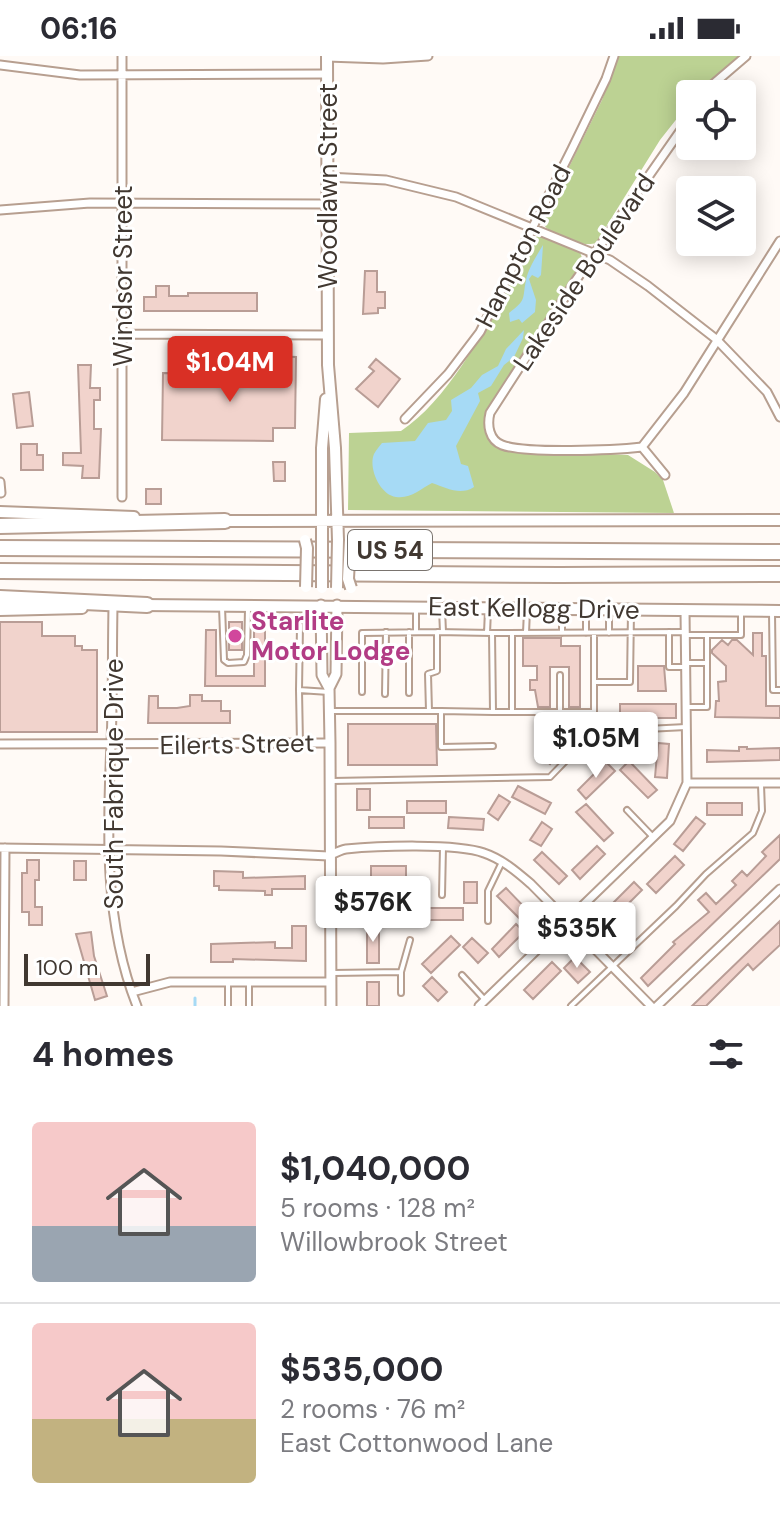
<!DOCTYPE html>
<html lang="en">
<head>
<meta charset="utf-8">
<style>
  body { margin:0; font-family:"DM Sans",sans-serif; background:#f2f2f3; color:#2b2b33; height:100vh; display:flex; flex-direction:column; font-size:30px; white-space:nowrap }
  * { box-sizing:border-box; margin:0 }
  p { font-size:26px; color:#7c7c81 }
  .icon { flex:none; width:44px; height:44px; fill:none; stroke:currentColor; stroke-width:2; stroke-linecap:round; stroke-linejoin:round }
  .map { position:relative; height:950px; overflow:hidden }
  .sheet { display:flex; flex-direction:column; background:#fff; flex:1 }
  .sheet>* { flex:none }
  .tools { position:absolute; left:676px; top:24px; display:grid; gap:16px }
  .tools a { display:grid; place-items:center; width:80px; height:80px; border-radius:8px; background:#fff; box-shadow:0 4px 20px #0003; font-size:40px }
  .scale { position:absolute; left:24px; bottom:20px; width:126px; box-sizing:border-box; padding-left:8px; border:4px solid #413831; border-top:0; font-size:22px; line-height:28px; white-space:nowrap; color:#413831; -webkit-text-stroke:6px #fff; paint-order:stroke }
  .price { position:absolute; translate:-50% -68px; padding:0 18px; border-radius:8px; background:#fff; color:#222; font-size:26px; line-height:52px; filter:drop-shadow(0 2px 4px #0008) }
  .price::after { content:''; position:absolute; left:50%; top:48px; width:24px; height:18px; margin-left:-12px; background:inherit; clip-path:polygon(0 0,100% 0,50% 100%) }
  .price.selected { background:#d93025; color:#fff }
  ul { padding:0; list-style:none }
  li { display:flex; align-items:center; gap:24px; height:200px; padding:0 32px }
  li+li { border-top:2px solid #e1e1e2 }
  li span { display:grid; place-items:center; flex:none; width:224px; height:160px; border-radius:8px; color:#555 }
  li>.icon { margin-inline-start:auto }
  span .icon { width:96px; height:96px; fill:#fffc; stroke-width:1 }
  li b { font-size:34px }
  h2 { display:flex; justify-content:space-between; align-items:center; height:96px; padding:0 32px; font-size:34px }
  .status { display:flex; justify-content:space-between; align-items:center; height:56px; padding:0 40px; background:#fff; direction:ltr }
  .status svg { height:22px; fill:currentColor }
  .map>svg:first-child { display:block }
  .green { fill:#bcd293 }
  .water { fill:#a6daf5 }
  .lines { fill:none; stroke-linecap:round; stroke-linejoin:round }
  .stream { stroke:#a6daf5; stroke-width:3 }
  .building { fill:#f1d3cc; stroke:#b99d96; stroke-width:2 }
  .service-casing { stroke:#b79f90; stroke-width:8 }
  .minor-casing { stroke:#b79f90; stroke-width:11 }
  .tertiary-casing { stroke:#b79f90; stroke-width:13 }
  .secondary-casing { stroke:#b79f90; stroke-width:14 }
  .motorway-casing { stroke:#b79f90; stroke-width:18 }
  .service { stroke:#fff; stroke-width:4 }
  .minor { stroke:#fff; stroke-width:7 }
  .tertiary { stroke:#fff; stroke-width:9 }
  .secondary { stroke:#fff; stroke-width:10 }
  .motorway { stroke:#fff; stroke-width:14 }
  .secondary-bridge-casing { stroke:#b79f90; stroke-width:14; stroke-linecap:butt }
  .secondary-bridge { stroke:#fff; stroke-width:10 }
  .hotel-dot { fill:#d1479c; stroke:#fff; stroke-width:3 }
  .labels { text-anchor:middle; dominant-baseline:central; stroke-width:6; stroke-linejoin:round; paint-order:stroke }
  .shield { fill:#fff; stroke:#7a746f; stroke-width:2 }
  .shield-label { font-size:24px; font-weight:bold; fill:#413831 }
  .street-label { font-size:26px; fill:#413831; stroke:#fff }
  .hotel-label { font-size:26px; font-weight:bold; fill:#b23c85; stroke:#fff; text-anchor:start }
</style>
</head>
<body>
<div class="status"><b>06:16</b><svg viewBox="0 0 49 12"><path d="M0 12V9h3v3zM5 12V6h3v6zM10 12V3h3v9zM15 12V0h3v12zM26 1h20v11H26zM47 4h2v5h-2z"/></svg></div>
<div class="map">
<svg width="780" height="950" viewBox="0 0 780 950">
  <rect width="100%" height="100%" fill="#fffaf6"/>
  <path class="green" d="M618,0H740L697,38H690V46L660,84L596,187C582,192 548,179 542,166L602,44Z
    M540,179L580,196L583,205L487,354C481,370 487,383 500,393L628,399L655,416L663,424L674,457L348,454L349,377L401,375C458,337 501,243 531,183Z"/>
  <path class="water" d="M543,189L541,219L538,222L532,219L529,223L536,244L535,256L522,267L519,263L510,266L509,257C527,243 522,244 526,224C528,213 537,199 543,189Z
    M524,274L523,282L514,301L504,309L491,330L478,337L480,345L456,390L461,408L468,410L474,431C460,440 447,432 432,427C420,433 411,443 396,441C380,439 368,412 374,398C376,394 379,391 382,387L415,385L428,367L446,364L452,355L451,344L471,332L482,319L498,310L506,293Z"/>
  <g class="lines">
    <path class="stream" d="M195,942V950"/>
  </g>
  <path class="building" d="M365,215H377V236H385V252H378V257L363,258Z
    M156,230H169V240H188V237H257V255H144V241H156Z
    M273,300L296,301L295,372H273V385L162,384L163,317L273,318Z
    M376,303L400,323L378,351L356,333L374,315L369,311Z
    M78,309H91L90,332H100V344H94V373H101L99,422H82L83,410L63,409V397H81Z
    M29,336L33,370L17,372L13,338Z
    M21,388H37V399H43V414H21Z
    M273,406H285V425H274Z
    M146,433H161V448H146Z
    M0,566H42V580H75V590H82V594H97V676H0Z
    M229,566H242V594H229Z
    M206,574H216V620H254V574H265V630H205Z
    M753,577H762V600H766V650H780V662L715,661L716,645H719L718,626L726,625V610L712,597V594L722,584L728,589L732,584H737L753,599Z
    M523,582H561V590H580V651H569V611H550V651H538L535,634H530V624H537V610H523Z
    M638,610H664L666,635H638Z
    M190,639H202V645H221V655H230V667H148L149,640H158V652H177L190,650Z
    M620,648H676V662H620Z
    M348,668H436L437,709H348Z
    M658,687L669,688L667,722L655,721Z
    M553,690L560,696L550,708L543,702Z
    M739,691H747V693L780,692V704L707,706V694L739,695Z
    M629,705L657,734L648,742L620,714Z
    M606,706L615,715L586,743L578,734Z
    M518,730L551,747L545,758L512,741Z
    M357,733H370V754H357Z
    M499,739L510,746L498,764L488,757Z
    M407,745H446V757H407Z
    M707,747H742V759H707Z
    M586,748L613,777L604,785L576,756Z
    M369,761H404V772H369Z
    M449,761L484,763L483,774L448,772Z
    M696,761L705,768L683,795L674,788Z
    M542,766L552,773L541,790L530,784Z
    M780,779V803L648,930L641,922L675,888L673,886L709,856L698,844L706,837L716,848L736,829L732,825L742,815L747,820L766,800L762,796Z
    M597,790L605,798L580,823L572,814Z
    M542,796L567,820L559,828L534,804Z
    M675,800L684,809L656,837L647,828Z
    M27,804H39V824H35V851H42V869H29V856H22V817H27Z
    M74,805H86V824H74Z
    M371,810H406V822H371Z
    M214,815L243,816V822L305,820V833H272V839H265V835L219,834V830H214Z
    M357,826H368V861H357Z
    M409,826H422V847H409Z
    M464,826H477V847H464Z
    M634,826L642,834L617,859L609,851Z
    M506,832L530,857L522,865L497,840Z
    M423,852H463V864H423Z
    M611,864L626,878L617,887L602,872Z
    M780,865V889L753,914L748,908L706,950H692Z
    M367,868H379V907H367Z
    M516,868L524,876L499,901L492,893Z
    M292,870H306V905L233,903V906H211V888L275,886V892H292Z
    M91,876L94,900L107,940L95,944L76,878Z
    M451,880L460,889L431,917L422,908Z
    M472,882L488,897L478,907L463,891Z
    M575,901L590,916L578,927L564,912Z
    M552,906L561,915L533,943L524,934Z
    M432,921L447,936L438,945L423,930Z
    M367,926H379V950H367Z"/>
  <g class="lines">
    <defs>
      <path id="service" d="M222,551L224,604L228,607L244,606L247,599L248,553
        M416,553V576
        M442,553L443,576
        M562,555V577
        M586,555V577
        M772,557L773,634H780
        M300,569L299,634L329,636
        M437,576L492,577L493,656L441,655
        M669,576V611H686
        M487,577L488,554
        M492,577L685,576
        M512,577V654
        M526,577L527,554
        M609,577V555
        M686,579H707V607
        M707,579H741V554
        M686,607H707V651H687
        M594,626H630L631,555
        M299,634L300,688
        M362,636V577L437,576V615L428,618L429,655
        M409,637V576
        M385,638L386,576
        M331,655H441V691L493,690
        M493,656H594V577
        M560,656V619
        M332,725L550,721L580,690L616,684L627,674L686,671
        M627,754L653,781
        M442,839L443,791
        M488,865V835L502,806
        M401,916L410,884
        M333,917L401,916V937
        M462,919L485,944
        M249,925V950
        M228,927V950
        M571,950L676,850L706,818L753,777L762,755L761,729"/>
      <path id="minor" d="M327,1L383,3L428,0
        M0,9L80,19L327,18
        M706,38L711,30L746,0
        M690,61L576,224L490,357C487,369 489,384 502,389C526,398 615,394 642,391L684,337L780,185
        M327,121L386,124L456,141L610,204L648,230L716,283L767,336L780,361
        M0,154L90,147L326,148
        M123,278L328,279
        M405,363L448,318L480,276L572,93L606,23L614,0
        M642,391L665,419
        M0,426L1,437
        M122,441V0
        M113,552C112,597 113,642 111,688C107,775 104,868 137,950
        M0,688L330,687
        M687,727H780
        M0,792L221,795L329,800C335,797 340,794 346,793C377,790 457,787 484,797C502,803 517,816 531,828L651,950
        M132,936L170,926H331
        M4,950L5,792
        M479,950L670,765L687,727L685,554
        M657,950L780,833"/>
      <path id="tertiary" d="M321,549L322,619L329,632L330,687L331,950
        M329,632L336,618L337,549"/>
      <path id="secondary" d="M327,0L328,309L335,392L338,484
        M0,456L134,461
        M218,465L780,464
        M322,484V392L326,343
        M142,549L780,555
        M0,554L82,552"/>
      <path id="motorway" d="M0,470L225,465
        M0,492L780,496
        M0,515L559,519L780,518
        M0,542L147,549"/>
    </defs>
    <use href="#service" class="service-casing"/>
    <use href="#minor" class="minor-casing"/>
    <use href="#tertiary" class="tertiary-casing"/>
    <use href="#secondary" class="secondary-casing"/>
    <use href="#motorway" class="motorway-casing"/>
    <use href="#service" class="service"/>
    <use href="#minor" class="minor"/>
    <use href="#tertiary" class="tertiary"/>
    <use href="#secondary" class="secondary"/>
    <use href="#motorway" class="motorway"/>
    <defs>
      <path id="secondary-bridge" d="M305,484L307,492L306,531
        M350,484L348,523L351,532
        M322,532V484
        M337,532L338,484"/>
    </defs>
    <use href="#secondary-bridge" class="secondary-bridge-casing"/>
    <use href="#secondary-bridge" class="secondary-bridge"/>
  </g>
  <circle class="hotel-dot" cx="235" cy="580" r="8"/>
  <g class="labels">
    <rect class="shield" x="348" y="474" width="84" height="40" rx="6"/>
    <g class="shield-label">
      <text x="390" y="494">US 54</text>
    </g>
    <g class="street-label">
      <text transform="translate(328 130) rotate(-90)">Woodlawn Street</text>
      <text transform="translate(523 190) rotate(-63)">Hampton Road</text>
      <text transform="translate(584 216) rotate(-56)">Lakeside Boulevard</text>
      <text transform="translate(123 220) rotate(-90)">Windsor Street</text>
      <text transform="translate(534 552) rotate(1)">East Kellogg Drive</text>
      <text transform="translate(237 688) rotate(-1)">Eilerts Street</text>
      <text transform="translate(114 728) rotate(-90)">South Fabrique Drive</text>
    </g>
    <g class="hotel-label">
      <text x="251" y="565">Starlite<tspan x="251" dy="30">Motor Lodge</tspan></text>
    </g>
  </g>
</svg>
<div class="tools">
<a><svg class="icon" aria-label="locate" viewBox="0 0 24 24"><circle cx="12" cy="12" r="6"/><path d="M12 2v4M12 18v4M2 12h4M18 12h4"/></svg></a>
<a><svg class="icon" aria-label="layers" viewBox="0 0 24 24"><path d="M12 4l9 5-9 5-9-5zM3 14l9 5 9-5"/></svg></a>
</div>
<div class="scale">100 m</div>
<b class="price selected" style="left:230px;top:348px">$1.04M</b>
<b class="price" style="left:596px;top:724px">$1.05M</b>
<b class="price" style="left:373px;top:888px">$576K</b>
<b class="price" style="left:577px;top:914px">$535K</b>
</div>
<section class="sheet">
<h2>4 homes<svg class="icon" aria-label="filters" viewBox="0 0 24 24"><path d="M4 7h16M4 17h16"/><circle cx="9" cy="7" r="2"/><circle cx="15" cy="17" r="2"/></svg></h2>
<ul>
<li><span style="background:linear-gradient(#f6c9c9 65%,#9aa5b1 0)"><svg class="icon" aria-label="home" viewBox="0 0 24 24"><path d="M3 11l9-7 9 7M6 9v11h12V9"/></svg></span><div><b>$1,040,000</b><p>5 rooms · 128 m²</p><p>Willowbrook Street</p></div></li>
<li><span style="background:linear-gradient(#f6c9c9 60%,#c2b280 0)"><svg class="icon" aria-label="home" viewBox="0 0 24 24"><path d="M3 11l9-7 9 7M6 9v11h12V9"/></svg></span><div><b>$535,000</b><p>2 rooms · 76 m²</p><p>East Cottonwood Lane</p></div></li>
</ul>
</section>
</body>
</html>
